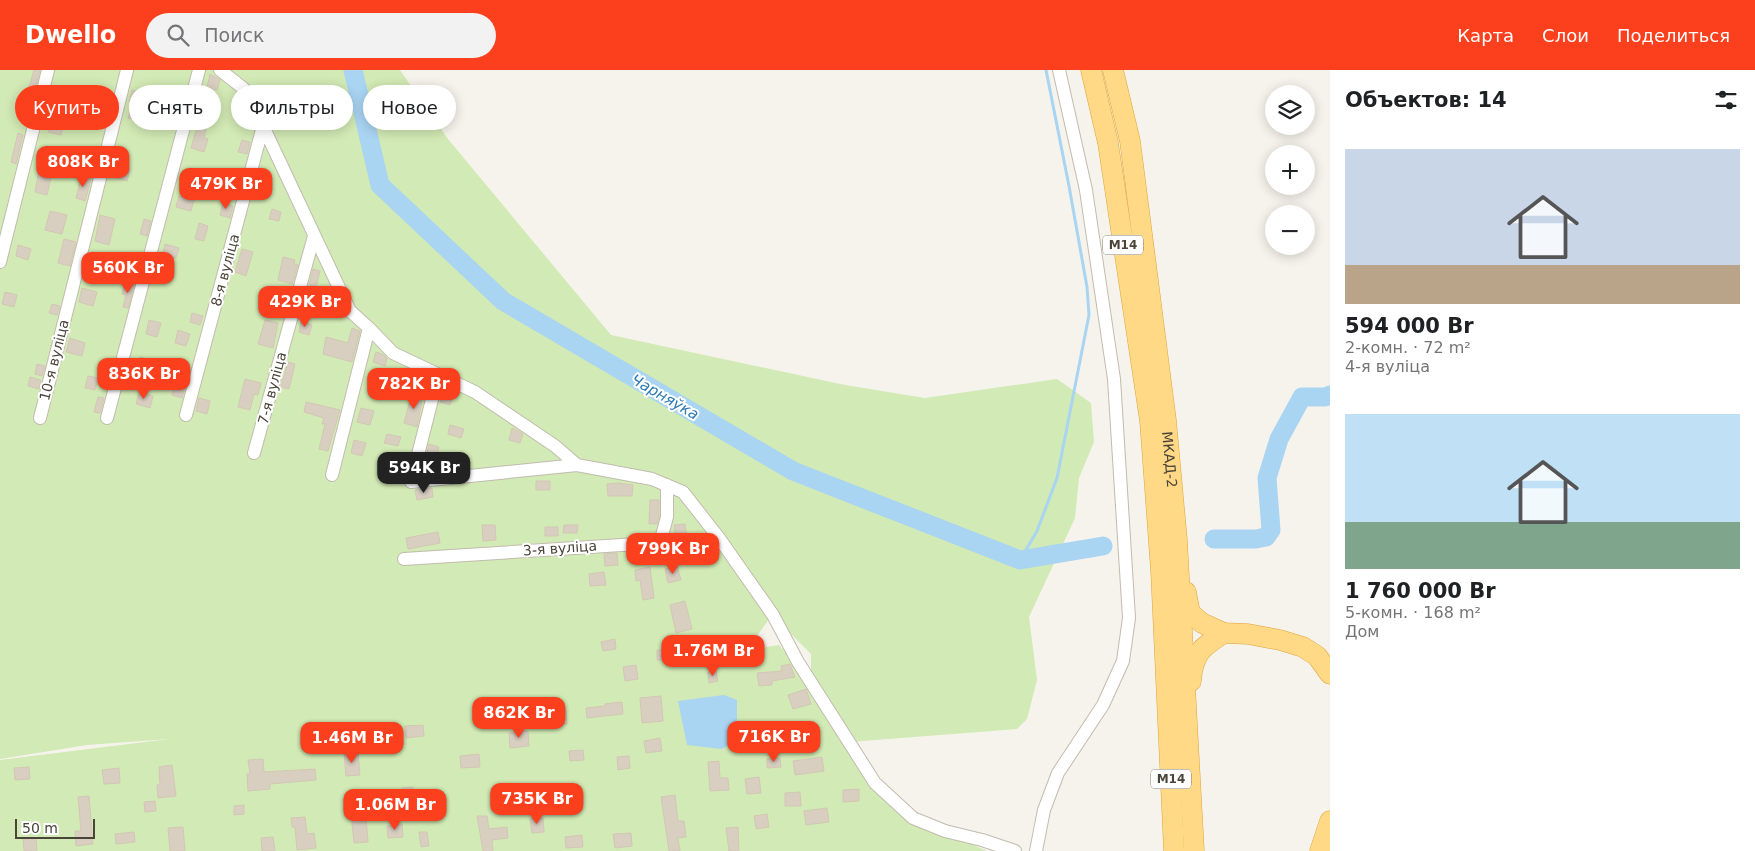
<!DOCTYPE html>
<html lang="ru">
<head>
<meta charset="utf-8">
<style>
  body { margin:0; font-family:"DejaVu Sans",sans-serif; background:#f2f2f2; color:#202124; height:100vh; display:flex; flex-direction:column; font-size:19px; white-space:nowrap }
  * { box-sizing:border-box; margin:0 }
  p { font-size:16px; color:#757577 }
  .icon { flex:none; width:28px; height:28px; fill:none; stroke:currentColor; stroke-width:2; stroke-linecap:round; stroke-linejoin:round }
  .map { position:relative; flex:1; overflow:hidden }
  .panel { display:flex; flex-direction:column; background:#fff; width:425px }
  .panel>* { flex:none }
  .banner { position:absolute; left:15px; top:15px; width:475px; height:45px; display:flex; gap:10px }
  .tools { position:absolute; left:1265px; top:15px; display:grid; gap:10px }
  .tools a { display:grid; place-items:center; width:50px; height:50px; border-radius:50%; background:#fff; box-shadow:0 2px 12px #0003; font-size:25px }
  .scale { position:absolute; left:15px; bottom:12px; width:80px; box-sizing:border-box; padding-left:5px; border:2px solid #4b4439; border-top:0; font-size:14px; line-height:18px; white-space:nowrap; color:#4b4439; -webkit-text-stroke:4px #fff; paint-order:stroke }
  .price { position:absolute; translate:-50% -42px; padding:0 11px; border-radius:10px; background:#fc3f1d; color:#fff; font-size:16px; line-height:32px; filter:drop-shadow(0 1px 2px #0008) }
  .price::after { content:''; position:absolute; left:50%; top:30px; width:15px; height:11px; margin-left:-8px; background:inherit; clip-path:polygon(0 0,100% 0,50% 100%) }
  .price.on { background:#222; color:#fff }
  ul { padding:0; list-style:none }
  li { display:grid; align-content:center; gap:10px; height:265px; padding:0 15px }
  li span { display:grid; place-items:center; height:155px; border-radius:0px; color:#555 }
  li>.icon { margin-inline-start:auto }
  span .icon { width:90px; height:90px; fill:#fffc; stroke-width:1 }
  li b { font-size:21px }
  h2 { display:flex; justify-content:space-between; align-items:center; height:60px; padding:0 15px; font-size:21px }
  .pill { padding:0 18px; border-radius:22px; background:#fff; box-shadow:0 2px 12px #0003; font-size:18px; line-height:45px }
  .pill.on { background:#fc3f1d; color:#fff }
  header { display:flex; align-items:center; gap:30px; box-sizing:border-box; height:70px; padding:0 25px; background:#fc3f1d; color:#fff }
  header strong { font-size:24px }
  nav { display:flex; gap:28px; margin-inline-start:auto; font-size:18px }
  .search { width:350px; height:45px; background:#f2f2f2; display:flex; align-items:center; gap:12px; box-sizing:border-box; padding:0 18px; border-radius:28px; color:#757577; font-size:19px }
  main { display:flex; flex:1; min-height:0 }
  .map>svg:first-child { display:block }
  .green { fill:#d2eab5; fill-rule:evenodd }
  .water { fill:#a9d4f2 }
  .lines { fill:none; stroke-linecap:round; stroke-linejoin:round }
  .stream { stroke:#a9d4f2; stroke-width:3 }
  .river { stroke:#a9d4f2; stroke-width:19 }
  .building { fill:#d8cfc1; stroke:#d3c7b4 }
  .minor-casing { stroke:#c2bbae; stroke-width:14 }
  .trunk-casing { stroke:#e0a43c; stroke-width:21 }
  .minor { stroke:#fff; stroke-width:12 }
  .trunk { stroke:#ffd985; stroke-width:20 }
  .labels { text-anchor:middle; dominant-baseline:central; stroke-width:4; stroke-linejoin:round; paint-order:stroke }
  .shield { fill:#fff; stroke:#817c74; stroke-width:1 }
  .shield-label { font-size:12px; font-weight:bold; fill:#4b4439 }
  .street-label { font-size:14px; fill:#4b4439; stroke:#fff }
  .water-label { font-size:15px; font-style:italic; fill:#2e7ab2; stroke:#fff }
</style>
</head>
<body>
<header>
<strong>Dwello</strong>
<div class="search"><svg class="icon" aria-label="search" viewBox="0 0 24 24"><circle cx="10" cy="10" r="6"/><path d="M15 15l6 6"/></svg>Поиск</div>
<nav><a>Карта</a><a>Слои</a><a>Поделиться</a></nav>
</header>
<main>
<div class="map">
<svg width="1330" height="781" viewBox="0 0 1330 781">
  <rect width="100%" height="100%" fill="#f6f3ec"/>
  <path class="green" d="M0,0H400L448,69L611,265L845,315L925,328L1057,309L1091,333L1094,372L1079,408L1075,448L1029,547L1037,610L1027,649L1017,659L850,672L875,713L913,748L987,781H0V690L169,669L87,675L0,689ZM772,545L811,584V611L779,575L747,580Z"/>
  <path class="water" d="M724,625L737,630V670L722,679L687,675L678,631Z"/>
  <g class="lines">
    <path class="stream" d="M1020,490L1037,461L1057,408L1089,245L1087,217L1069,116L1046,0"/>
    <path class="river" d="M353,0L380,115L503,231L793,401L1020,490L1103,476
      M1214,469H1256L1266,467L1271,460L1267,408L1279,369L1302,327H1325L1330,325"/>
  </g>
  <path class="building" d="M34,0H40L32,30L26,28Z
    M210,4L220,10L217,20L207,17Z
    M132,20L145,24L141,40L143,41L141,51L128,48L132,33L129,32Z
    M51,37L67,42L61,65L48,62L51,49H48Z
    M167,39L179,42L176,56L164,53Z
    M100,44L107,46L104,59L96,57Z
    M199,50L208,52L204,68L208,69L204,82L191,78Z
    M18,63L23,65L16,94L11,92Z
    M242,70L250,72L247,84L238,82Z
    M116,95L130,99L127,111L113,107Z
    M39,100L52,103L47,125L35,122Z
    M82,106L91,109L85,131L76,128Z
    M179,126L194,130L191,141L176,137Z
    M223,133L233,136L230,148L220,145Z
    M272,139L281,142L279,151L269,149Z
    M50,141L67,145L62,164L45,160Z
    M100,145L115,149L109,175L95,171Z
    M144,149L151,151L147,166L140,164Z
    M199,153L208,156L204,171L195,169Z
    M64,169L76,172L70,196L58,193Z
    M165,174L179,178L176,188L174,187L169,205L159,202Z
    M18,175L31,179L28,190L16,186Z
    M242,179L253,182L246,206L235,202Z
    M122,182L133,186L131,196L119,193Z
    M283,187L295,190L294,194L298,195L292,214L278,210Z
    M313,199L320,201L316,217L309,215Z
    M125,212L134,215L128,238L123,237L126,225L122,224Z
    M82,218L97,222L93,236L79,232Z
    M5,222L17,225L14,237L2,234Z
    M52,234L60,236L57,245L49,243Z
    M192,243L203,246L200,255L190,252Z
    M149,250L161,253L157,267L146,264Z
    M265,250L278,253L273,278L258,274Z
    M301,252L312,255L309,265L299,262Z
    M352,258L360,261L352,292L323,284L326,267L348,273Z
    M178,260L190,264L186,276L175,273Z
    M70,268L85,273L82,286L66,282Z
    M376,282L382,284L387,288L385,296L373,292Z
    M140,287L152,290L149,302L137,299Z
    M288,292L295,294L289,319L281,317Z
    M37,294L45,296L42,306L35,304Z
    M178,300L189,303L182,328L172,325Z
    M403,302L413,305L411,314L401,311Z
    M88,306L98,308L95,320L85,318Z
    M30,307L41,310L39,319L28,316Z
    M245,309L261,313L258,325L254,324L250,340L238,337Z
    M444,317L454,321L450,335L440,332Z
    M139,322L153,326L150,338L136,334Z
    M412,323L423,326L417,357L404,353Z
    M98,327L104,328L100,343L94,342Z
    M199,328L210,331L207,344L196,341Z
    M306,332L340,340L328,381L319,379L325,354H322L324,348L304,342Z
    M361,338L374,341L370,355L357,352Z
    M450,355L464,359L461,368L448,364Z
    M512,358L523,364L520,373L509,370Z
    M387,364L401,367L398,376L384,373Z
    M354,370L366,373L362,386L351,383Z
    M429,374L439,377L435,393L425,391Z
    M397,386L407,389L403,404L393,401Z
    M536,411H550V420H536Z
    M618,413L633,415L632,426H608L607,414Z
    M432,418L433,427L417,430L415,420Z
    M650,430H659V446L657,454H649Z
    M685,454L687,468L676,469L674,455Z
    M482,455H495L496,470L483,471Z
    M564,455H578L577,463H563Z
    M545,457H558V466H545Z
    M438,462L440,473L408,479L406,468Z
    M683,473L685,485L676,488L673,475Z
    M617,483L618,495L605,496L604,484Z
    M677,496L681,510L668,513L665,499Z
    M650,497L654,528L643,530L640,510L636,511L635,500Z
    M604,502L606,515L590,516L589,504Z
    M685,531L692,559L676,563L670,535Z
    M709,566L712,578H709L713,592L701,595L695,568Z
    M615,569L616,579L603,581L601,572Z
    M657,580H668V590H657Z
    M790,594L795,607L772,611V615L759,616L757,603L782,601L781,596Z
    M636,595L638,609L625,611L623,597Z
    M716,601L718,611L709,613L708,602Z
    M806,619L811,634L793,639L788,625Z
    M661,626L663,651L642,653L640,628Z
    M622,632L623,644L587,648L586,638L605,636V634Z
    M566,640L567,654L550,656L549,641Z
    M423,655L424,666L406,668L405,656Z
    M528,661L529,676L510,678L509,663Z
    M389,662L390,674L369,676L368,664Z
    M660,668L662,681L646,683L644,671Z
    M583,680L584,690L570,691L569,681Z
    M358,681L360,705L346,706L344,682Z
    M479,684L480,697L461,698L460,686Z
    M629,686L630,698L618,700L617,687Z
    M822,687L824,701L795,705L793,691Z
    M780,688L781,697L767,698V689Z
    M263,689L264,702L315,699L316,710L270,714V719L248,721L247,704H250L248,690Z
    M719,691L720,708H728L729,720L710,721L708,692Z
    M172,695L176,726L158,728L157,715H160L159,697Z
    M29,697L30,709L15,710L14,698Z
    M119,698L120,713L104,714L102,700Z
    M759,707L761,723L747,724L745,709Z
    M413,717L414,728L402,729V718Z
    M859,719V731L843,732V720Z
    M800,722L801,736H785V723Z
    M675,725L678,751H684L686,767L678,768L680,781H669L661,727Z
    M89,726L93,774L76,776L75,761H81L78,727Z
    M581,727L582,740L565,742L564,729Z
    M155,731L156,741L145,742L144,732Z
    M365,733L368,772L354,773L350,734Z
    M244,735V744L234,745V736Z
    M827,738L829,752L806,755L804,741Z
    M767,744L769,757L756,759L754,746Z
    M477,746H487L489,759L507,757L508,768L492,770L493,781H483Z
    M305,747L307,764L314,763L316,778L297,780L295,757H292L291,748Z
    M543,748L544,762L532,763L530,749Z
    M402,754L403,767L388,768L387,756Z
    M183,757L185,781H170L168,758Z
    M738,757L739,781H729L726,758Z
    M134,762L135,772L116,774L115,764Z
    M419,762H427L429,776L421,777Z
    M631,763L632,776L615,778L613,764Z
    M582,765L583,777L566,778L565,767Z
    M273,767L275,781H262L261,768Z
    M36,768L37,781H24L23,769Z"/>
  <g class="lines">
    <defs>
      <path id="minor" d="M220,0L243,18L263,56L350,241L369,258L393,283L475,322L555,376L577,395L652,409L683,422L719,468L773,545L798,592L875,713L913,748L945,761L982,770L1015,781
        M0,192L48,0
        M438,306L411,412L577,395
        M186,345L263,56
        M40,348L127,0
        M107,348L199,0
        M254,383L314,166
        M332,405L369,258
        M404,489L637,474L661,469L667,447V415
        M1036,781L1044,740L1058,703L1103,635L1123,591L1129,548L1114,309L1086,120L1059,0"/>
      <g id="trunk">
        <path d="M1091,0L1108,73L1150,351L1161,501L1174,781"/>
        <path id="s1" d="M1113,0L1130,71L1166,350L1177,470L1194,781"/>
        <path d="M1186,522L1190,543L1202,553L1224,563L1248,564L1280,570L1303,577L1317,586L1330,604"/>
        <path d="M1191,611C1193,583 1202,577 1224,563"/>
        <path d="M1320,781L1330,751"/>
      </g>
    </defs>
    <use href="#minor" class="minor-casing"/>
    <use href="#trunk" class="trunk-casing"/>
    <use href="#minor" class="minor"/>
    <use href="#trunk" class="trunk"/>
  </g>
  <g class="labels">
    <g class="shield">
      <rect x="1103" y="165.5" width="40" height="19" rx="4"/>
      <rect x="1151" y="699.5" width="40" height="19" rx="4"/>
    </g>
    <g class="shield-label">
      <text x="1123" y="175">М14</text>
      <text x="1171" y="709">М14</text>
    </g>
    <g class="street-label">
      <text transform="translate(225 200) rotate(-75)">8-я вуліца</text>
      <text transform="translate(54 290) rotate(-76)">10-я вуліца</text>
      <text transform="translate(272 318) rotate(-75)">7-я вуліца</text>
      <text stroke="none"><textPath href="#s1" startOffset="394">МКАД-2</textPath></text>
      <text transform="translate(560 478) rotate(-4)">3-я вуліца</text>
    </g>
    <g class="water-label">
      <text transform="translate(665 327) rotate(30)">Чарняўка</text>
    </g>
  </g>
</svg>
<div class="tools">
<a><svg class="icon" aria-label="layers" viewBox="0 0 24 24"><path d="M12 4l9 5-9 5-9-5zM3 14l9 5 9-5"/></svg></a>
<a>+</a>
<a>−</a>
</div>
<div class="scale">50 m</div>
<b class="price" style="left:83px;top:118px">808K Br</b>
<b class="price" style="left:226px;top:140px">479K Br</b>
<b class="price" style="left:128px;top:224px">560K Br</b>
<b class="price" style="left:305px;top:258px">429K Br</b>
<b class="price" style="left:144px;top:330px">836K Br</b>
<b class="price" style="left:414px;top:340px">782K Br</b>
<b class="price on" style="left:424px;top:424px">594K Br</b>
<b class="price" style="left:673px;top:505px">799K Br</b>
<b class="price" style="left:713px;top:607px">1.76M Br</b>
<b class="price" style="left:519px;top:669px">862K Br</b>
<b class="price" style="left:774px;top:693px">716K Br</b>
<b class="price" style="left:352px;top:694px">1.46M Br</b>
<b class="price" style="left:537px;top:755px">735K Br</b>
<b class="price" style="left:395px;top:761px">1.06M Br</b>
<div class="banner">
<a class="pill on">Купить</a>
<a class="pill">Снять</a>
<a class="pill">Фильтры</a>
<a class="pill">Новое</a>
</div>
</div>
<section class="panel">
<h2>Объектов: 14<svg class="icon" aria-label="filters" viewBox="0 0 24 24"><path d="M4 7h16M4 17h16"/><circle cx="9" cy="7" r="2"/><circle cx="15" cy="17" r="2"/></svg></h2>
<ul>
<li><span style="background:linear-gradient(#c9d6e8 75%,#b9a48a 0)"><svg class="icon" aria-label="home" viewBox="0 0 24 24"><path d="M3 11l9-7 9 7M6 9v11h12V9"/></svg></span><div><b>594 000 Br</b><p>2-комн. · 72 m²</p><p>4-я вуліца</p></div></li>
<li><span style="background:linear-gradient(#bfe0f5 70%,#7fa58c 0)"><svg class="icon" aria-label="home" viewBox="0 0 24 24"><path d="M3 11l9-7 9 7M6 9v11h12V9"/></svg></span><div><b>1 760 000 Br</b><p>5-комн. · 168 m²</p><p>Дом</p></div></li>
</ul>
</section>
</main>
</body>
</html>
